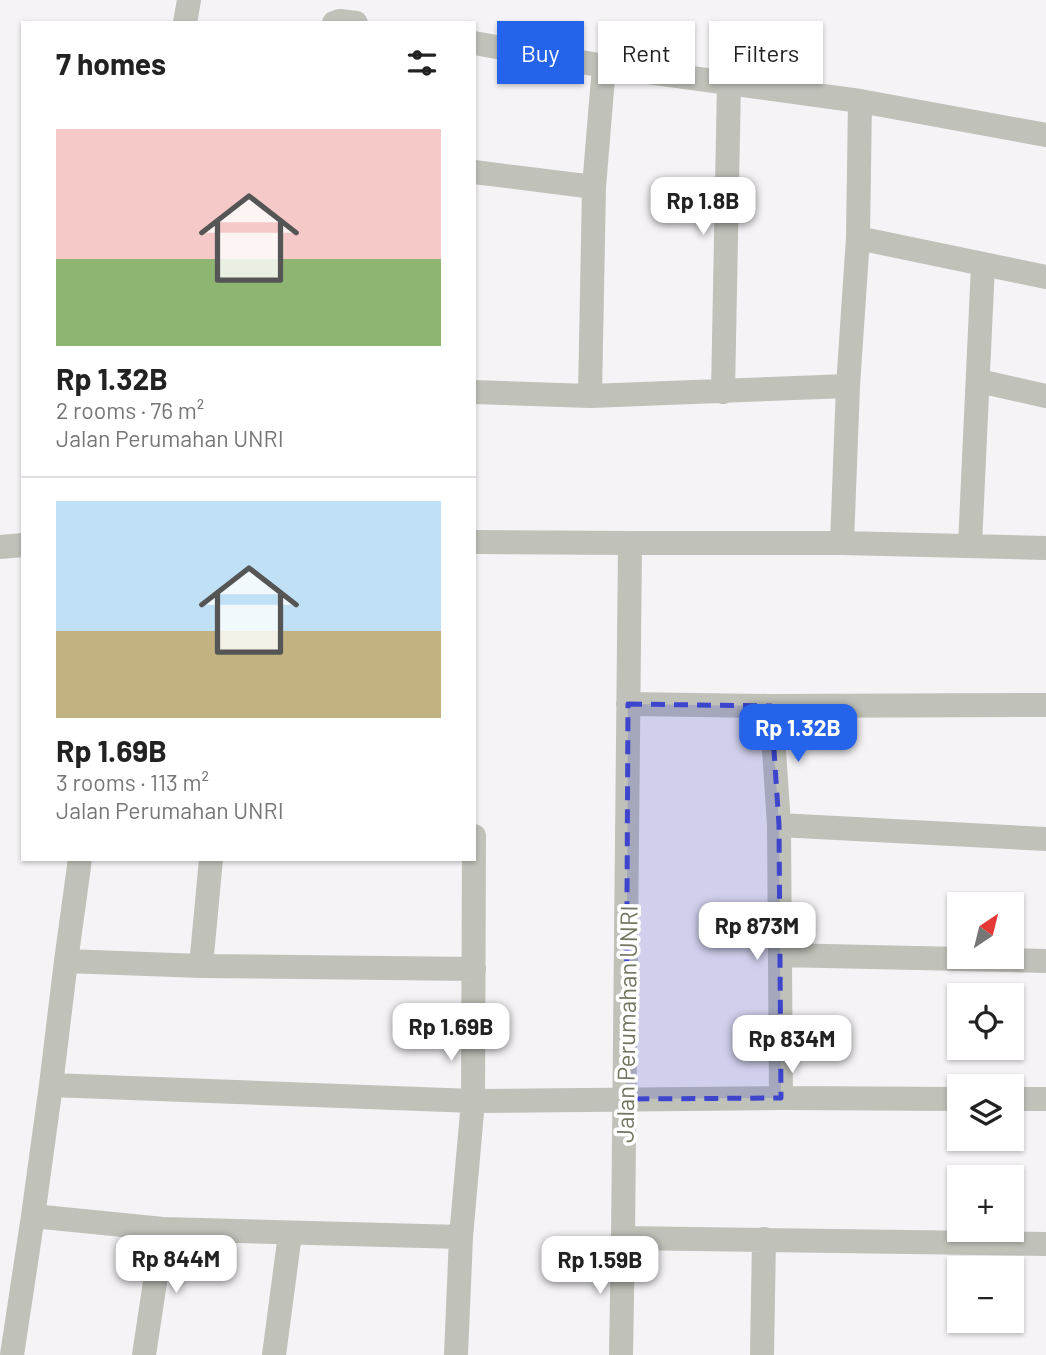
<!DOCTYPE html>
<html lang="en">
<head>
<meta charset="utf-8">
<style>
  body { margin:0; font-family:Barlow,sans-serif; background:#f6f6f6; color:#222; height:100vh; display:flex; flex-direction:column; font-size:26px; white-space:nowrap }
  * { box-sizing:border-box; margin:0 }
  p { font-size:23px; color:#767676 }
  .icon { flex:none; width:38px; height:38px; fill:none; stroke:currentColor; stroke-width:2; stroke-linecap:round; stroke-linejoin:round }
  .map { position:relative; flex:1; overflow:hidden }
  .sheet { position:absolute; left:21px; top:21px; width:455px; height:840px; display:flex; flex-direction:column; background:#fff; border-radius:0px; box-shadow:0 2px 5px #0004 }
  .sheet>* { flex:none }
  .top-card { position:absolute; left:497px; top:21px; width:443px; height:63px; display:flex; gap:14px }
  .needle { width:46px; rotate:35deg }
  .fabs { position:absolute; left:947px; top:892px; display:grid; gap:14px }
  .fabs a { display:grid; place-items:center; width:77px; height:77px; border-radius:0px; background:#fff; box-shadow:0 2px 5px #0004; font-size:35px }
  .price { position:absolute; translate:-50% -60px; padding:0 16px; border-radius:14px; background:#fff; color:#222; font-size:23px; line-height:46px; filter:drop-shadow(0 2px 4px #0008) }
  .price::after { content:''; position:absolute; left:50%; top:42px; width:21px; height:16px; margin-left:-10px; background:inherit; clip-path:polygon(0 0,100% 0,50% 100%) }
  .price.selected { background:#2563eb; color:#fff }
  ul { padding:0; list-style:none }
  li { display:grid; align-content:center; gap:14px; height:371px; padding:0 35px }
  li+li { border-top:2px solid #e0e0e0 }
  li span { display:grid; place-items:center; height:217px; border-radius:0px; color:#555 }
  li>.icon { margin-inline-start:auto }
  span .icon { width:126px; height:126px; fill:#fffc; stroke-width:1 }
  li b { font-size:30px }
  h2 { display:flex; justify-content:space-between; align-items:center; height:84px; padding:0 35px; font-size:30px }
  .chip { padding:0 24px; border-radius:0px; background:#fff; box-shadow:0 2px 5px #0004; font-size:24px; line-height:63px }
  .chip.selected { background:#2563eb; color:#fff }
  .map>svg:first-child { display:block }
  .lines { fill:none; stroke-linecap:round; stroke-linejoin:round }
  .minor { stroke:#c0c1b9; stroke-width:24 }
  .marked { fill:#3d45cd; fill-opacity:0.2; stroke:#3d45cd; stroke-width:5; stroke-dasharray:14 9; stroke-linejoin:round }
  .labels { text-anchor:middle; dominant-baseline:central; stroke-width:7; stroke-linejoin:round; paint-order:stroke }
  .street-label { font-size:24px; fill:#727560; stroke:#fff }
</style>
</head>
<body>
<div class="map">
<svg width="1046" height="1355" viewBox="0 0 1046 1355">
  <rect width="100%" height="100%" fill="#f5f3f6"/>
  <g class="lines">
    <path class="minor" d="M185,23L189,0
      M334,23L340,21L356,23
      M474,43L604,66L860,101
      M474,172L594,187
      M858,238L1046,277
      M979,381L1046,396
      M474,392L590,396L594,187L604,66
      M723,392L729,83
      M590,396L848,386
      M474,542L630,543L623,1238L1046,1244
      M630,543H842L1046,548
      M842,543L848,386L858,238L860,101L1046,135
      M970,545L983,265
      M0,547L23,545
      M628,704L771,706L1046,705
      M771,706L779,825L781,1098
      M779,825L1046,839
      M474,836L473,1101L781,1098L959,1099
      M80,859L66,961L201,966L211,859
      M780,955L1046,961
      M66,961L51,1085L473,1101L461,1237L456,1355
      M201,966L474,969
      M51,1085L33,1216L163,1229L461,1237
      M1012,1099H1046
      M12,1355L33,1216
      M144,1355L163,1229
      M274,1355L290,1234
      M621,1355L623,1238
      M762,1355L764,1239"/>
  </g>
  <path class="marked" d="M628,704L771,706L779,825L781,1098L626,1099Z"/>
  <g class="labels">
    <g class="street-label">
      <text transform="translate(626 1024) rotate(-89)">Jalan Perumahan UNRI</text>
    </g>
  </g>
</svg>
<div class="fabs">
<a><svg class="needle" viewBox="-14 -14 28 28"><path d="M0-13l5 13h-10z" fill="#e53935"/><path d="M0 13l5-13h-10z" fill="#767676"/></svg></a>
<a><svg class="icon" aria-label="locate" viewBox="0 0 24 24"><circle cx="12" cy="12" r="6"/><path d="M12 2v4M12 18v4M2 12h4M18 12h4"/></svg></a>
<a><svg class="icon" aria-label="layers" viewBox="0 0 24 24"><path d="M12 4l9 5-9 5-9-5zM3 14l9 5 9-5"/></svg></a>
<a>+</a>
<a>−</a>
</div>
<b class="price" style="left:703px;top:237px">Rp 1.8B</b>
<b class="price selected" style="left:798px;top:764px">Rp 1.32B</b>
<b class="price" style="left:757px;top:962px">Rp 873M</b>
<b class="price" style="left:451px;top:1063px">Rp 1.69B</b>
<b class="price" style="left:792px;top:1075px">Rp 834M</b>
<b class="price" style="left:176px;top:1295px">Rp 844M</b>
<b class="price" style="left:600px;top:1296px">Rp 1.59B</b>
<div class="top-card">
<a class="chip selected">Buy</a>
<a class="chip">Rent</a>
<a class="chip">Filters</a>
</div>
<section class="sheet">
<h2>7 homes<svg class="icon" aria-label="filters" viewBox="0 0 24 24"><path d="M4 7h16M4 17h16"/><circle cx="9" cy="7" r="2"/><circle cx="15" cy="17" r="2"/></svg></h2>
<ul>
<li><span style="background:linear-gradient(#f6c9c9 60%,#8fb573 0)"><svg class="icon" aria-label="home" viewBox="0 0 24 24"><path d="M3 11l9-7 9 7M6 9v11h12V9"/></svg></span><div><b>Rp 1.32B</b><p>2 rooms · 76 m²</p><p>Jalan Perumahan UNRI</p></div></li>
<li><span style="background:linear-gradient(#bfe0f5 60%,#c2b280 0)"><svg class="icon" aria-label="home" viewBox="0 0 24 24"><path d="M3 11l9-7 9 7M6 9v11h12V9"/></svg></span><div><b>Rp 1.69B</b><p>3 rooms · 113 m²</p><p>Jalan Perumahan UNRI</p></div></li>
</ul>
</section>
</div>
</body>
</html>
